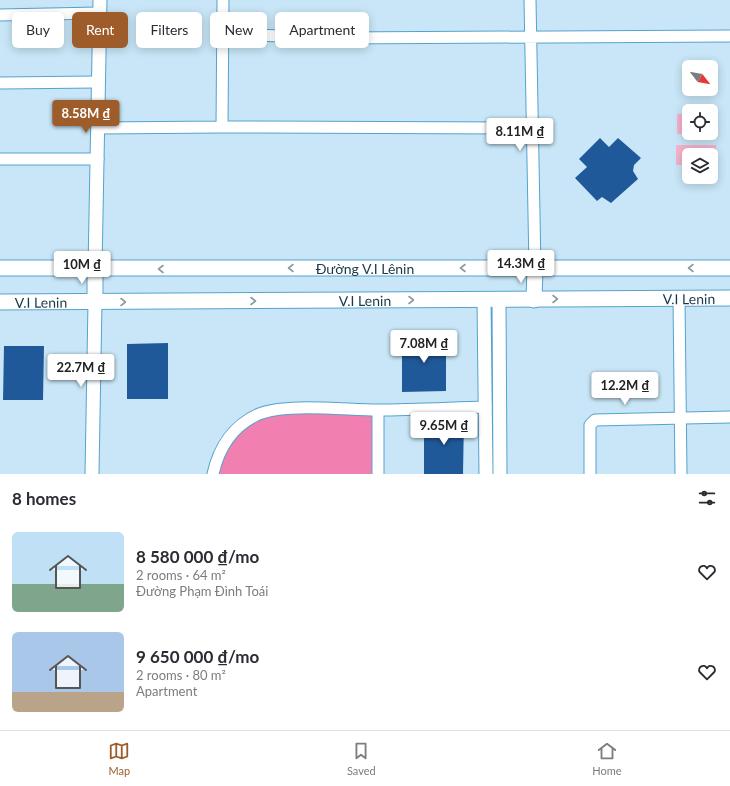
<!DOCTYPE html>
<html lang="en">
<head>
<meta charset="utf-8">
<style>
  body { margin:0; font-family:Lato,sans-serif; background:#f7f7f7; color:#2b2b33; height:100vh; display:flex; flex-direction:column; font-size:15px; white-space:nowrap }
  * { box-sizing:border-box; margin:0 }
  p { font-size:13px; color:#7c7c81 }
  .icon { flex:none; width:22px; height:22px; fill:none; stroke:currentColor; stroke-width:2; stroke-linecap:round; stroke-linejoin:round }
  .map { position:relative; height:474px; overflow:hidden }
  .sheet { display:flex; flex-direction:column; background:#fff; flex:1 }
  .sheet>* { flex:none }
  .hud { position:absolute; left:12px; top:12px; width:400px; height:36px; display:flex; gap:8px }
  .needle { width:26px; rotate:121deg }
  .controls { position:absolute; left:682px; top:60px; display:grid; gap:8px }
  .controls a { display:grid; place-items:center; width:36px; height:36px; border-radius:6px; background:#fff; box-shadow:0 2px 10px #0003; font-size:20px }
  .price { position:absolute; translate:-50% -34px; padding:0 9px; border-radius:4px; background:#fff; color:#222; font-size:13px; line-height:26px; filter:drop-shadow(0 1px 2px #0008) }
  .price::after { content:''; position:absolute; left:50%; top:24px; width:12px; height:9px; margin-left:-6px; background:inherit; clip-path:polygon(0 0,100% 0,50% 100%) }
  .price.selected { background:#9f5c2b; color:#fff }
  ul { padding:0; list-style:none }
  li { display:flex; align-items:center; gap:12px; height:100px; padding:0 12px }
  li span { display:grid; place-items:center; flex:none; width:112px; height:80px; border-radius:6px; color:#555 }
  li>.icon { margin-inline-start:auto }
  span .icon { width:48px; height:48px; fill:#fffc; stroke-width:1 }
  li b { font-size:17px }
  h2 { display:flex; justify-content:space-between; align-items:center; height:48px; padding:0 12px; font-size:17px }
  .chip { padding:0 14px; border-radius:6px; background:#fff; box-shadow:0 2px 10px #0003; font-size:14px; line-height:36px }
  .chip.selected { background:#9f5c2b; color:#fff }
  .tabs { display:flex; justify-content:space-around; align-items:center; height:56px; border-top:1px solid #e1e1e2; background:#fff; font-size:11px; color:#7c7c81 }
  .tabs a { display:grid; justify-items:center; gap:2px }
  .tabs .selected { color:#9f5c2b }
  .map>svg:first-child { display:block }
  .green { fill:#f4b2cc }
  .forest { fill:#f180b1 }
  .building { fill:#205999 }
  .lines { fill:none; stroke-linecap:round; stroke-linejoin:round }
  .minor-casing { stroke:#54a3cd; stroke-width:13 }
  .tertiary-casing { stroke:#54a3cd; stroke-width:15 }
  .secondary-casing { stroke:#54a3cd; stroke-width:17 }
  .minor { stroke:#fff; stroke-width:11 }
  .tertiary { stroke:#fff; stroke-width:13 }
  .secondary { stroke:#fff; stroke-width:15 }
  .oneway { stroke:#8b9ca4 }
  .labels { text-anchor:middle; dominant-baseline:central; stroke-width:4; stroke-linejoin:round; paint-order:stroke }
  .street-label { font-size:14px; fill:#17394a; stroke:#e1f0f9 }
</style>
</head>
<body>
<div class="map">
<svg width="730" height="474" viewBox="0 0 730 474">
  <rect width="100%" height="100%" fill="#c8e6f7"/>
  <path class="green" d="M677,114H689V133H711V114H718L717,134H677Z
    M676,145H716V165H711V155H689V165H676Z"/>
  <path class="forest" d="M378,410V474H213L219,455L260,414Z"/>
  <path class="building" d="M600,138L609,147L618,138L641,158L634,165L633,171L638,179L611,203L602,197L597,201L575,178L587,167L579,159Z
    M446,337V391L402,392V338Z
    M168,343V399H127V344Z
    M4,346H44L43,400H3Z
    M464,418L463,474H424V419Z"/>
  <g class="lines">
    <defs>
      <path id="minor" d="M530,0L535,268
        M0,15L99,13
        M223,34L336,38L730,36
        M0,83L97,82
        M222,127L223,0
        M99,128L222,127L531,128
        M0,159H98
        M679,299L681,474
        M378,410V474
        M213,474C219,447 234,425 259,414C285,403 346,410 377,410C413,410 449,408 486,407
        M590,474V425L595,420L730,417"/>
      <path id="tertiary" d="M95,269L100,0
        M484,300L486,474
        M499,300L500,474
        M92,474L95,302"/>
      <g id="secondary">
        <path id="s1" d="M0,268H730"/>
        <path d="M534,300L535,268"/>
        <path id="s2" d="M0,302L730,298"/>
        <path d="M95,302V269"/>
      </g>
    </defs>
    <use href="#minor" class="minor-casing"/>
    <use href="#tertiary" class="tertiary-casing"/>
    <use href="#secondary" class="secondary-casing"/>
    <use href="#minor" class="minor"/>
    <use href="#tertiary" class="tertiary"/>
    <use href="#secondary" class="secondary"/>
  </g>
  <defs><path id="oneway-chevron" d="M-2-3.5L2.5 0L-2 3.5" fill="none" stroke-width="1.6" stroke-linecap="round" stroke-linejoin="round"/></defs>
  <g class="oneway">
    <use href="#oneway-chevron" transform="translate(291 268) rotate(180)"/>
    <use href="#oneway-chevron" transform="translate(463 268) rotate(180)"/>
    <use href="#oneway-chevron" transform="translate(691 268) rotate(180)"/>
    <use href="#oneway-chevron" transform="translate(161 269) rotate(180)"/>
    <use href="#oneway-chevron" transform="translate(555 299)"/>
    <use href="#oneway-chevron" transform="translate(411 300)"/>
    <use href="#oneway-chevron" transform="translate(253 301)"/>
    <use href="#oneway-chevron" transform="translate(123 302)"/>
  </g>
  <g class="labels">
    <g class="street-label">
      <text stroke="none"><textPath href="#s1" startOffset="365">Đường V.I Lênin</textPath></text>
      <text stroke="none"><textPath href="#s2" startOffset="689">V.I Lenin</textPath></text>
      <text stroke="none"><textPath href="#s2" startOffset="365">V.I Lenin</textPath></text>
      <text stroke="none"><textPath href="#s2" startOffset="41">V.I Lenin</textPath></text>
    </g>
  </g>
</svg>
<div class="controls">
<a><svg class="needle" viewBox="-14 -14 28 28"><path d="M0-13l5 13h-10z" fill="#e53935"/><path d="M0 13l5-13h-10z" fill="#7c7c81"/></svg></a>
<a><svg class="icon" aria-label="locate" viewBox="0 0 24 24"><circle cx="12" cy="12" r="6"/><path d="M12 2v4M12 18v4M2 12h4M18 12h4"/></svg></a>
<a><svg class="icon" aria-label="layers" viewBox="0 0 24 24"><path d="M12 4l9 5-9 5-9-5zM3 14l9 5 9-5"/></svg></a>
</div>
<b class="price selected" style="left:86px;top:134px">8.58M ₫</b>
<b class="price" style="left:520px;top:152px">8.11M ₫</b>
<b class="price" style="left:521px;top:284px">14.3M ₫</b>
<b class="price" style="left:82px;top:285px">10M ₫</b>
<b class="price" style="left:424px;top:364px">7.08M ₫</b>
<b class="price" style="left:81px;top:388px">22.7M ₫</b>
<b class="price" style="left:625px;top:406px">12.2M ₫</b>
<b class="price" style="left:444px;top:446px">9.65M ₫</b>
<div class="hud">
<a class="chip">Buy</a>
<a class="chip selected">Rent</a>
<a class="chip">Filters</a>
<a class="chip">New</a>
<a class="chip">Apartment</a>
</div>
</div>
<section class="sheet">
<h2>8 homes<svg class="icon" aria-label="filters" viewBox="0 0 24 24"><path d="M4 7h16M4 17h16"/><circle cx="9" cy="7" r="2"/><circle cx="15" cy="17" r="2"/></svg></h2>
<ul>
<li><span style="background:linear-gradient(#bfe0f5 65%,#7fa58c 0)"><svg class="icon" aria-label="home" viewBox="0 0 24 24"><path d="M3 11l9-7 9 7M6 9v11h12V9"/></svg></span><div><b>8 580 000 ₫/mo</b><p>2 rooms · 64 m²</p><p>Đường Phạm Đình Toái</p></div><svg class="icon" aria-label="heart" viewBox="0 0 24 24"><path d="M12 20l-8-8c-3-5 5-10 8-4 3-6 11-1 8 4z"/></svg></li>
<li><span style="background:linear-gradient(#a9c7e8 75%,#b9a48a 0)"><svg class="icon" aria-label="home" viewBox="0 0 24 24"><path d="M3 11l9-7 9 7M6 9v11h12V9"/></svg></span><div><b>9 650 000 ₫/mo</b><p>2 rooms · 80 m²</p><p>Apartment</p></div><svg class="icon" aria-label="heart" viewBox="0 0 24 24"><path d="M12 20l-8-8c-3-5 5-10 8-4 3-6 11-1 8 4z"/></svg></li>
</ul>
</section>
<nav class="tabs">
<a class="selected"><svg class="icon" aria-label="map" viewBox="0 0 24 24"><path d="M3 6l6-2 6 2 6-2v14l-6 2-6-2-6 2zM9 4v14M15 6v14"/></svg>Map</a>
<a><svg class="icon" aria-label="saved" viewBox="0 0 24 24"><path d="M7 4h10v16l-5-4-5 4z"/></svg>Saved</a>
<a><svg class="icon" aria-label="home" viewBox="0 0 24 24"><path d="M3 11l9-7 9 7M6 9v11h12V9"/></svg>Home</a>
</nav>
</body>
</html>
